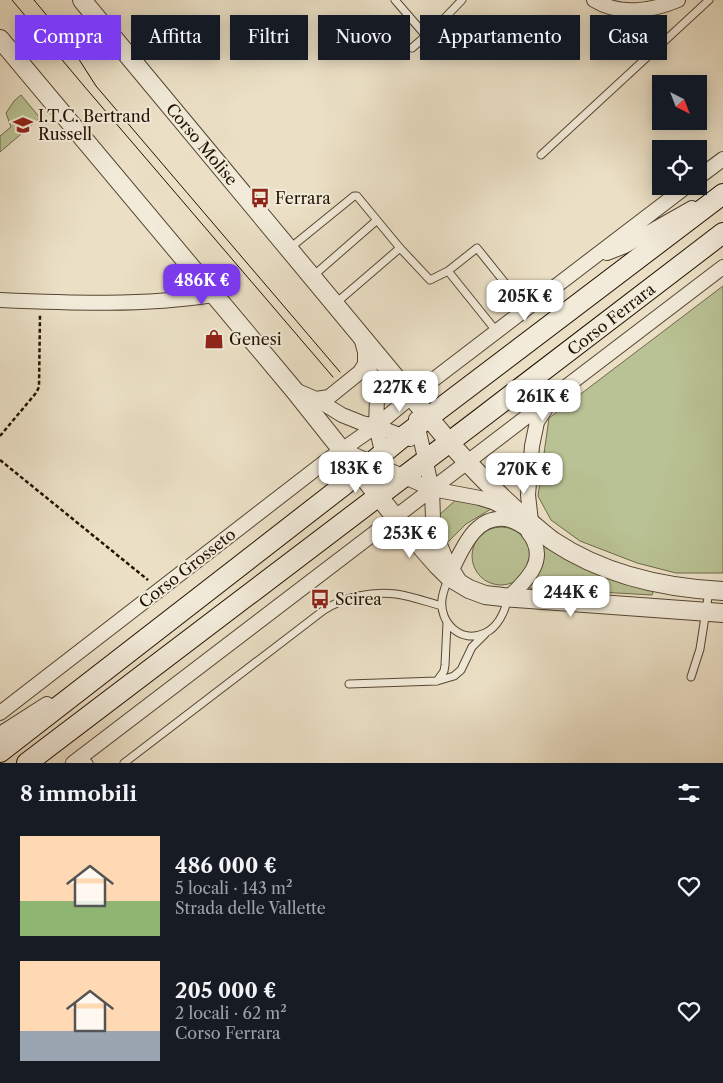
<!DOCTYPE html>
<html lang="it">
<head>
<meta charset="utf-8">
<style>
  body { margin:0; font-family:"Libre Caslon Text",serif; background:#242831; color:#f1f3f6; height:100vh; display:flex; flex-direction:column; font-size:19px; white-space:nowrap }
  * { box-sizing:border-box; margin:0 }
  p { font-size:16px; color:#9ea1a6 }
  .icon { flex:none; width:28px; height:28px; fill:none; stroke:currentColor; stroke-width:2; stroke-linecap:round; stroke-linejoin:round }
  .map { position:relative; height:763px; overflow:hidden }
  .side { display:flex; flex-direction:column; background:#171b24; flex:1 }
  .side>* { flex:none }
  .banner { position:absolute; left:15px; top:15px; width:694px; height:45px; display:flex; gap:10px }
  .needle { width:32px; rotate:138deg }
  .buttons { position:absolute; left:652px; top:75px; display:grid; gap:10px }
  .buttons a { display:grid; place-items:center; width:55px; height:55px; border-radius:0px; background:#171b24; box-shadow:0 2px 12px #0003; font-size:25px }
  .price { position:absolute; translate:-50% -42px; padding:0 11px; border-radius:10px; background:#fff; color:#222; font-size:16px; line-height:32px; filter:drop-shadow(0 1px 2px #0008) }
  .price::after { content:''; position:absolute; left:50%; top:30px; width:15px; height:11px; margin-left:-8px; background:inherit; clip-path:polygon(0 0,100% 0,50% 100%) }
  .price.on { background:#7c3aed; color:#fff }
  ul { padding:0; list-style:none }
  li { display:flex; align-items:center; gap:15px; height:125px; padding:0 20px }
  li span { display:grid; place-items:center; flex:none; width:140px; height:100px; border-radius:0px; color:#555 }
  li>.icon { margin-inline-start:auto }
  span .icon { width:60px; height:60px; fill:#fffc; stroke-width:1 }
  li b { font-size:21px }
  h2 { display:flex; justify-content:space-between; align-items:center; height:60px; padding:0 20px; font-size:21px }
  .chip { padding:0 18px; border-radius:0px; background:#171b24; box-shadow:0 2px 12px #0003; font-size:18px; line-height:45px }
  .chip.on { background:#7c3aed; color:#fff }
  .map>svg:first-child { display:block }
  .green { fill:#b9c294; stroke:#6e6a4a }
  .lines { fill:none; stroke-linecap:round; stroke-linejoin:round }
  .service-casing { stroke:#554632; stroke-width:9 }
  .minor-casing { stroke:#554632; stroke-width:16 }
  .tertiary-casing { stroke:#554632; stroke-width:20 }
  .secondary-casing { stroke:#231201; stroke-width:22 }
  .path { stroke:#231201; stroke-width:2.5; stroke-dasharray:4 2.5; stroke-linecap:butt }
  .service { stroke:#f2ebda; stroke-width:7 }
  .minor { stroke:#f2ebda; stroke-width:14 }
  .tertiary { stroke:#f2ebda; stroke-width:18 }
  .secondary { stroke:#f2ebda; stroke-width:20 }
  .tram { stroke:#231201; stroke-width:1 }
  .labels { text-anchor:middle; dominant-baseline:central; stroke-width:4; stroke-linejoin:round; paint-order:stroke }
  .poi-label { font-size:16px; fill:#231201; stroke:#f2ebda; text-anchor:start }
  .street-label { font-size:16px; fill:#231201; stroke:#f2ebda }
</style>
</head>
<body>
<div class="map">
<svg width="723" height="763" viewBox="0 0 723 763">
  <rect width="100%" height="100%" fill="#ebe0c6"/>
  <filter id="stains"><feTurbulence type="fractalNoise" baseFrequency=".004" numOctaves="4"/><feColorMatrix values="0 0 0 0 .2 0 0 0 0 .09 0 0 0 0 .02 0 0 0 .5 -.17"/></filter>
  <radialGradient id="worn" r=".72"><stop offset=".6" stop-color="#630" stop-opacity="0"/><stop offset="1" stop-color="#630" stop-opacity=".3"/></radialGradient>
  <path class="green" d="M21,95L40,118L0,152V136L11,127L6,113L14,101Z
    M723,286V573H676L637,563L580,541L551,520L538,496L549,418Z
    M457,499L491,509L466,524L445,545L439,524V515Z
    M472 556a29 29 0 1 1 58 0a29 29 0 1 1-58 0Z
    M543,542L654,590L652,595L528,588C542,572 544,563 543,542Z"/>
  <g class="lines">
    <defs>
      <path id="service" d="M395,0L426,36
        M412,48L436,27L462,0
        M541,155L709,0
        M290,248L354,196H357L400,248L430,280L448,271
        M313,276L376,221
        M336,303L400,248
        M497,332L448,271L477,248L526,309
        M449,577C446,584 443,592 442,599C439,623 461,644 485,633C498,627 505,611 508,598
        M691,677L700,649L709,591
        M437,681L444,671L445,665L447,623
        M349,684L437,681L454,676L461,670L472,647L485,634
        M82,755L89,763
        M124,763L324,610C344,597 372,591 396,594C411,596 427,602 442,606"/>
      <path id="minor" d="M594,0C620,16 652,11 678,0
        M699,177L723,159
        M607,253L625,246L692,208
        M0,300C70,303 144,306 213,295
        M361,337L377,398L376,426L384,460
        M295,390L316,399L342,415L362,423L376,426L410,439
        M316,399L329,397L360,372L365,364V355
        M416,419L432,489L433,519L436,535L446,559L459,580
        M343,450L432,489L480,498L493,502L511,512
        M533,539L528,495L532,446L537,422L548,405
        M449,576C461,552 475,511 510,520C519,523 526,529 534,533
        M508,598C527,580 550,559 528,532
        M0,713L326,461L376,426L412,396L687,186
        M0,734L47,704
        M73,763L723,267"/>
      <path id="tertiary" d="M82,0L450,443C474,470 498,495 526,519C535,526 543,534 553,541C604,575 662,588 723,591
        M0,39L294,390L395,517L437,565L449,577L469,589L485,595L503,597L723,613"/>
      <path id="secondary" d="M0,752L344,485L404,436L723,194
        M27,763C259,586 492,411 723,233"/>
    </defs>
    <use href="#service" class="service-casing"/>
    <use href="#minor" class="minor-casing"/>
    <use href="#tertiary" class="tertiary-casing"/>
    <use href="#secondary" class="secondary-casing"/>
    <path class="path" d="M0,436L36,393L39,387L40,315
      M0,460L148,580"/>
    <use href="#service" class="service"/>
    <use href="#minor" class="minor"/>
    <use href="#tertiary" class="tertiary"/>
    <use href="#secondary" class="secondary"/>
    <path class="tram" d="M12,0L84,86L333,377
      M34,0L64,36L96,86L340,372"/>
  </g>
  <defs>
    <symbol id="school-bare" viewBox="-9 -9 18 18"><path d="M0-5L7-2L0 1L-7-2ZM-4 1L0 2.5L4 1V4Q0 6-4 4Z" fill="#8f2418" stroke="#f2ebda" stroke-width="2.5" paint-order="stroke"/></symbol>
    <symbol id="bus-bare" viewBox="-9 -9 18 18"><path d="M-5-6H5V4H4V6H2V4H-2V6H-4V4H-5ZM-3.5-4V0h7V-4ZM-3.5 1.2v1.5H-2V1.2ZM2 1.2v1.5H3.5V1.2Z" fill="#8f2418" stroke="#f2ebda" stroke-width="2.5" paint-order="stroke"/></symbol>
    <symbol id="shop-bare" viewBox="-9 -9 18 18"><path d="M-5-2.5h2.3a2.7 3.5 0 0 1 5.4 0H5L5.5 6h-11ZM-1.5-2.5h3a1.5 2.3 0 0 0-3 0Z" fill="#8f2418" stroke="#f2ebda" stroke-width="2.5" paint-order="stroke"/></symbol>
  </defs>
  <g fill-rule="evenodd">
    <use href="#school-bare" x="9" y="111" width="28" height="28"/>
    <use href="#bus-bare" x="246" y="184" width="28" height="28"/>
    <use href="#shop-bare" x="200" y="325" width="28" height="28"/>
    <use href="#bus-bare" x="306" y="585" width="28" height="28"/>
  </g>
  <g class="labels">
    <g class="poi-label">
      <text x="38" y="116">I.T.C. Bertrand<tspan x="38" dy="18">Russell</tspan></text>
      <text x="275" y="198">Ferrara</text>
      <text x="229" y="339">Genesi</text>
      <text x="335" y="599">Scirea</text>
    </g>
    <g class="street-label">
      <text transform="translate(202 144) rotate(50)">Corso Molise</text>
      <text transform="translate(611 319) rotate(-38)">Corso Ferrara</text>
      <text transform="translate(187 568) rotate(-38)">Corso Grosseto</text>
    </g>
  </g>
  <rect width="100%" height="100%" filter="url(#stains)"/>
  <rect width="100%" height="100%" fill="url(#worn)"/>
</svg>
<div class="buttons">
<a><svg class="needle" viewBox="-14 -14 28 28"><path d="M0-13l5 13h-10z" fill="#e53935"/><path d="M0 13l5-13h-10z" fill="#9ea1a6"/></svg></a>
<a><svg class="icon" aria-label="locate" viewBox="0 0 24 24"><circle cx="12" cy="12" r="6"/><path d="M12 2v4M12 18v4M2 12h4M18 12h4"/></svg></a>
</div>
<b class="price on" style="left:202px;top:306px">486K €</b>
<b class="price" style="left:525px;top:322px">205K €</b>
<b class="price" style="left:400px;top:413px">227K €</b>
<b class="price" style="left:543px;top:422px">261K €</b>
<b class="price" style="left:356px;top:494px">183K €</b>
<b class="price" style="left:524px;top:495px">270K €</b>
<b class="price" style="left:410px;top:559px">253K €</b>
<b class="price" style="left:571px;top:618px">244K €</b>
<div class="banner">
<a class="chip on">Compra</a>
<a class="chip">Affitta</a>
<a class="chip">Filtri</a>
<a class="chip">Nuovo</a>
<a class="chip">Appartamento</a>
<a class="chip">Casa</a>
</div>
</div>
<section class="side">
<h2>8 immobili<svg class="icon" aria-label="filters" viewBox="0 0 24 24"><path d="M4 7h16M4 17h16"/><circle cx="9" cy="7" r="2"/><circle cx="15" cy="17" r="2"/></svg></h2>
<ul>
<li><span style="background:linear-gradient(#ffd9b3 65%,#8fb573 0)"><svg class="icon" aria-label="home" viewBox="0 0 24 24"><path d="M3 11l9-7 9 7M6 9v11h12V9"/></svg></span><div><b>486 000 €</b><p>5 locali · 143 m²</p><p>Strada delle Vallette</p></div><svg class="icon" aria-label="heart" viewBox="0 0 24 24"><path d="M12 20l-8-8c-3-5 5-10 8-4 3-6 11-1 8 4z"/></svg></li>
<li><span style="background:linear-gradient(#ffd9b3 70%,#9aa5b1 0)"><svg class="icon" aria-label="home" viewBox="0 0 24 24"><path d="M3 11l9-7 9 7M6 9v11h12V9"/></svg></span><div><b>205 000 €</b><p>2 locali · 62 m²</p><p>Corso Ferrara</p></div><svg class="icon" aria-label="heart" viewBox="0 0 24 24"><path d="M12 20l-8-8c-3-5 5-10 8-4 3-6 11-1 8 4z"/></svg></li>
</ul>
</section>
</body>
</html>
